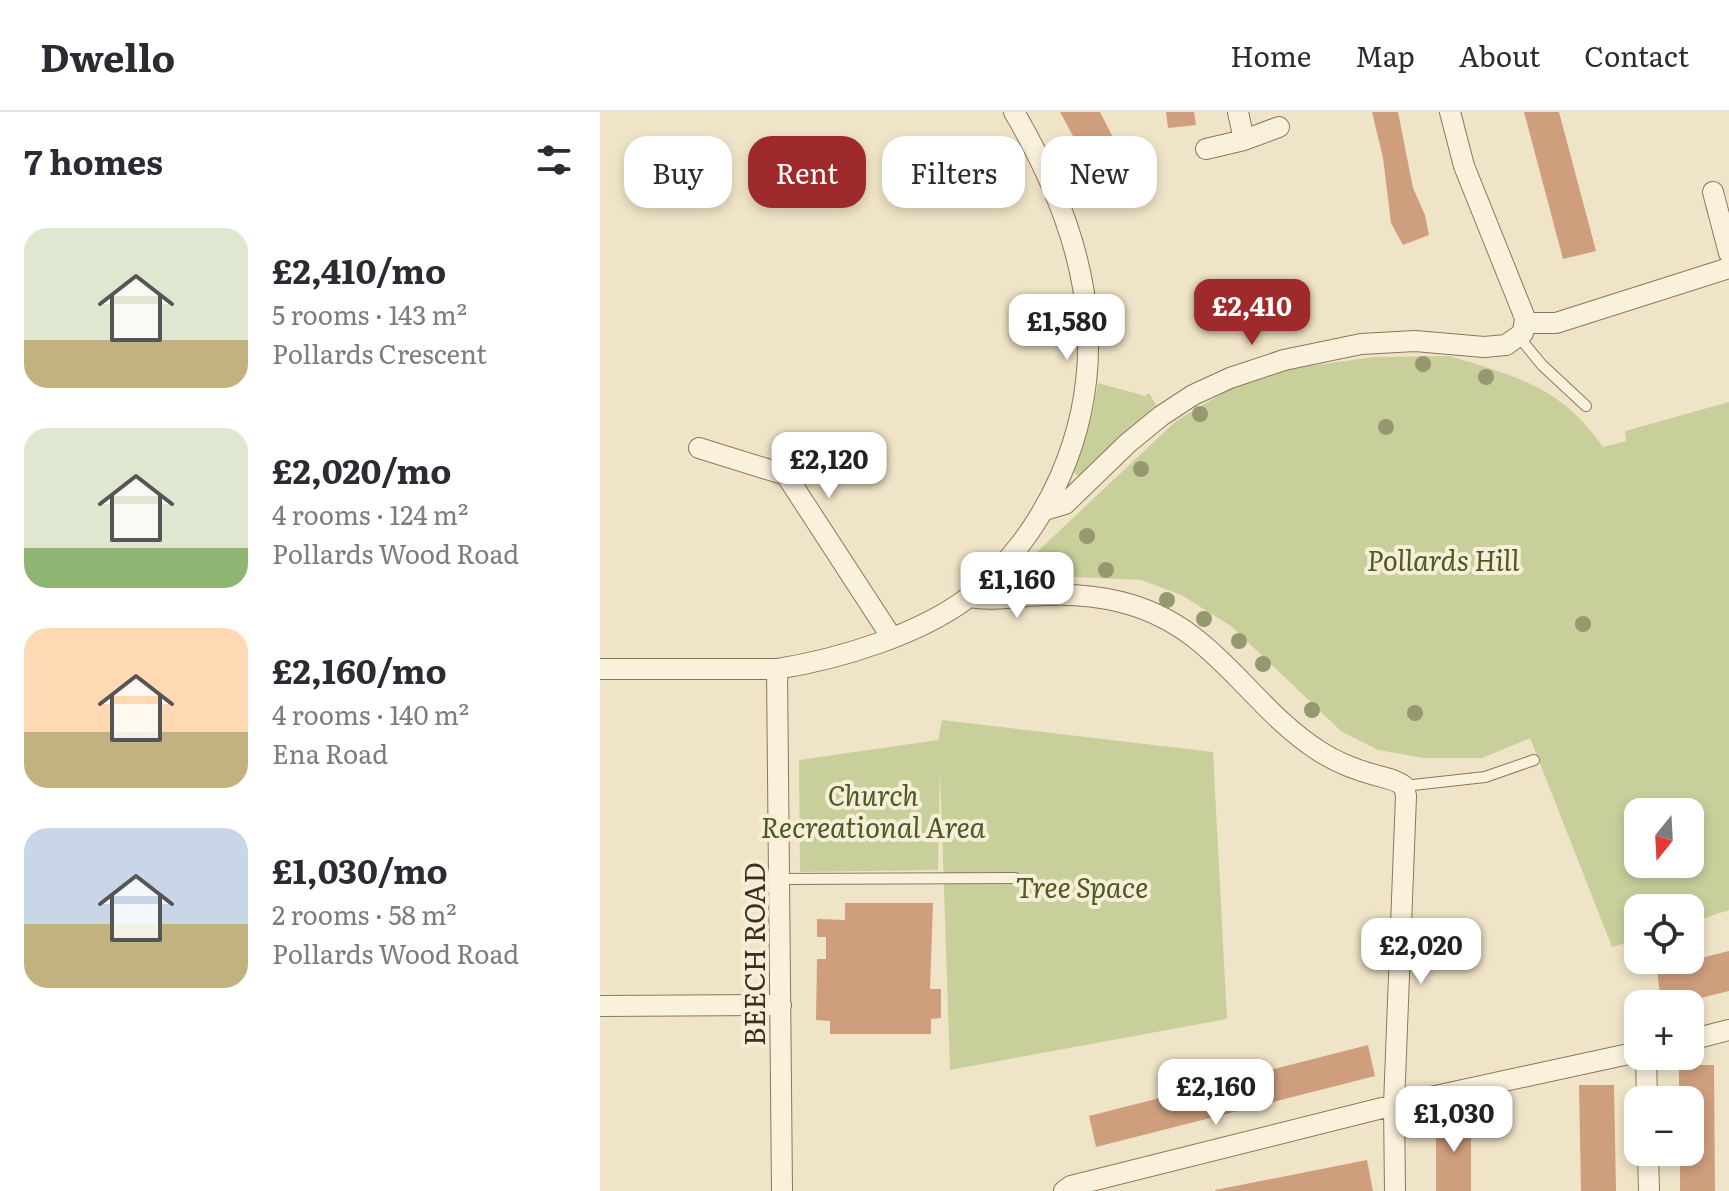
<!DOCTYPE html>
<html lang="en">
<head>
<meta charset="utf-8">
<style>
  body { margin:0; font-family:Literata,serif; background:#f7f7f7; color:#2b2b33; height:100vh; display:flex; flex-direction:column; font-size:30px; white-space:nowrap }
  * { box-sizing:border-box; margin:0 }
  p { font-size:26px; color:#7c7c81 }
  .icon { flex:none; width:44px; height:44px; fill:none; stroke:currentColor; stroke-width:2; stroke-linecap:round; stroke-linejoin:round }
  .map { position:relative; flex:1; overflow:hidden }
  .panel { display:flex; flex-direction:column; background:#fff; width:600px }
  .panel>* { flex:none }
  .top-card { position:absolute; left:24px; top:24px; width:760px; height:72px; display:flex; gap:16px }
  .needle { width:52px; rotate:198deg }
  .controls { position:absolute; left:1024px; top:686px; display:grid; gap:16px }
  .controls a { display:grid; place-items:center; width:80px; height:80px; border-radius:16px; background:#fff; box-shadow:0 4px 12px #0003; font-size:40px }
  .price { position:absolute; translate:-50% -68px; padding:0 18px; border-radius:16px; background:#fff; color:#222; font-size:26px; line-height:52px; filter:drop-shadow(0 2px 4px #0008) }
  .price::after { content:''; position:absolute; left:50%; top:48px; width:24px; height:18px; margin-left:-12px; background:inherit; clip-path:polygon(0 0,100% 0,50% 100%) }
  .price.selected { background:#9e2a2b; color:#fff }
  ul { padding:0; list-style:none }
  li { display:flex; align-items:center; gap:24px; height:200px; padding:0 24px }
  li span { display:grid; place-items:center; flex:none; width:224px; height:160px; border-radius:24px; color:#555 }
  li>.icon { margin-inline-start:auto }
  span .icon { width:96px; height:96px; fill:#fffc; stroke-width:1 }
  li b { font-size:34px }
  h2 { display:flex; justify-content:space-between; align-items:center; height:96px; padding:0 24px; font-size:34px }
  .tag { padding:0 28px; border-radius:24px; background:#fff; box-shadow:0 4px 12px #0003; font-size:28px; line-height:72px }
  .tag.selected { background:#9e2a2b; color:#fff }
  header { display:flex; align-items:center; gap:48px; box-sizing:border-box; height:112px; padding:0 40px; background:#fff; border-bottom:2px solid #e1e1e2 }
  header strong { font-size:38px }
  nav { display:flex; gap:44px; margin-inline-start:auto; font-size:28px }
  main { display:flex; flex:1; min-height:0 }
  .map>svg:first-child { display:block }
  .green { fill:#c9cf9b; fill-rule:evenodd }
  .building { fill:#cf9f7d }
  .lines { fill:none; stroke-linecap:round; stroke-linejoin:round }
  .service-casing { stroke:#8d765c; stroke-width:12 }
  .minor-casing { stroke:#8d765c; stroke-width:22 }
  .service { stroke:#faf1dc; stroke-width:10 }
  .minor { stroke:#faf1dc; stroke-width:20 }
  .tree { fill:#96986f }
  .labels { text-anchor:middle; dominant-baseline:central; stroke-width:8; stroke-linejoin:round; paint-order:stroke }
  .park-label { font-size:28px; font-style:italic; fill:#4d5a26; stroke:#f7eed8 }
  .street-label { font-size:28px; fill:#3d2e20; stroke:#f7eed8 }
</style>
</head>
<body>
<header>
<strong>Dwello</strong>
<nav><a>Home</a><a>Map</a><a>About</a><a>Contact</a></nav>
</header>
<main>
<section class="panel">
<h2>7 homes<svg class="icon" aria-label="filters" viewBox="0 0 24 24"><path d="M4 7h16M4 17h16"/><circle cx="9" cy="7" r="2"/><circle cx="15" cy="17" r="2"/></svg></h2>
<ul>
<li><span style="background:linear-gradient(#dfe7d0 70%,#c2b280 0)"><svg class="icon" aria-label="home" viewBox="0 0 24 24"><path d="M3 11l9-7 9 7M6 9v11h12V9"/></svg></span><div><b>£2,410/mo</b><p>5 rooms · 143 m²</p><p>Pollards Crescent</p></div></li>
<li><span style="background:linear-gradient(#dfe7d0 75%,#8fb573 0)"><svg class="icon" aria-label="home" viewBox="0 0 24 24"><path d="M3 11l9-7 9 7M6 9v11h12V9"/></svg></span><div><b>£2,020/mo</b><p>4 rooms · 124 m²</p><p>Pollards Wood Road</p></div></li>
<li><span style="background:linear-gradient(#ffd9b3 65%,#c2b280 0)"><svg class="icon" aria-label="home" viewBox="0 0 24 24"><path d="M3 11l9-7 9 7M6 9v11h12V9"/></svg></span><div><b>£2,160/mo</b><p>4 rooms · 140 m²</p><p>Ena Road</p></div></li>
<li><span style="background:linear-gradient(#c9d6e8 60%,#c2b280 0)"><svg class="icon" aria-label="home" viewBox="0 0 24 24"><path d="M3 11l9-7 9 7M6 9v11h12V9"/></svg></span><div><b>£1,030/mo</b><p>2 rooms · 58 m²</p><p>Pollards Wood Road</p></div></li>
</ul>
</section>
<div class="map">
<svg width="1129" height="1079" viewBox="0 0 1129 1079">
  <rect width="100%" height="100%" fill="#f0e4c8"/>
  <path class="green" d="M849,244C916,264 962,275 1003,335L1026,329L1025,319L1129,290V798L1090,811V796H1038V827L1012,835L930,626L882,646H824L778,638L742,620L631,514L581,483L541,468L474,465L434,474L425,468L422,454L576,309L634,274L694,256L774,245ZM1038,700H1090V752H1038Z
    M498,271L545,284L549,281L556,293L479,365L474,360L493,299Z
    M342,608L613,640L627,907L350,958L340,658L338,758L200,760L199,648L338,628Z"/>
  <path class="building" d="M460,0H500L526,51L492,59Z
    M566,0H594L596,13L568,16Z
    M772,0H798L813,76L825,103L829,123L803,133L791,111L783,46Z
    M924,0H959L996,139L963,147Z
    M245,791H333L330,877H341V906L331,907V922H230V909L216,908L217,847H226V825H217V807L245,808Z
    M1129,839V879L1076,892H1061L1057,857Z
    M768,933L775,964L496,1035L489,1004Z
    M1079,953H1114L1115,1079H1080V1040H1090V988H1079Z
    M979,973H1014L1016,1079H981Z
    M836,1006H871V1079H836Z
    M767,1048L773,1079H615V1078Z"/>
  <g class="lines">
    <defs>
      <path id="service" d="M919,225L942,253L986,294
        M804,674L885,665L934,648
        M180,767L415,766"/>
      <path id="minor" d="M638,0L644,28
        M606,37L644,28L679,15
        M1113,80L1129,141
        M925,211H956L1129,156
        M99,336L186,363L292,526
        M445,398L465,392L528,331L561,304L593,283L630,266L684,248L761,232L815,229L884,235L906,233L923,221L925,206L864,54L850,0
        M369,485C410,451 438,414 460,365C516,237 482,116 414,0
        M0,557H177C239,547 319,523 369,485C396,490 420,483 448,483C472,482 497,484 521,490C615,513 645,591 719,639C736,650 756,658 775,663C785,666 795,667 804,674L806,684L794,993L795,1079
        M177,557L182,1079
        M0,894L181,893
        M1090,928L1129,918
        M1046,944L1047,988
        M1048,1040L1049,1079
        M464,1079L471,1074L794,993L1038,940"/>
    </defs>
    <use href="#service" class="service-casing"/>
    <use href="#minor" class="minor-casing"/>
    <use href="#service" class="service"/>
    <use href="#minor" class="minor"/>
  </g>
  <g class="tree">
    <circle cx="823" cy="252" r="8"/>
    <circle cx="886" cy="265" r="8"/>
    <circle cx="600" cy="302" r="8"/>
    <circle cx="786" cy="315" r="8"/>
    <circle cx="541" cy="357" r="8"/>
    <circle cx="487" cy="424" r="8"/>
    <circle cx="506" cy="458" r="8"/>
    <circle cx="567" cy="488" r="8"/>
    <circle cx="604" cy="507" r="8"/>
    <circle cx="983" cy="512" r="8"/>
    <circle cx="639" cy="529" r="8"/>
    <circle cx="663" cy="552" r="8"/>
    <circle cx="712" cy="598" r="8"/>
    <circle cx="815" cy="601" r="8"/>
  </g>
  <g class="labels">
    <g class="park-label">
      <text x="843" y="447">Pollards Hill</text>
      <text x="273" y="682">Church<tspan x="273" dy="32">Recreational Area</tspan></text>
      <text x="482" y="774">Tree Space</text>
    </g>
    <g class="street-label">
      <text transform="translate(153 842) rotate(-90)">BEECH ROAD</text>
    </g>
  </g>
</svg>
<div class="controls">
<a><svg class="needle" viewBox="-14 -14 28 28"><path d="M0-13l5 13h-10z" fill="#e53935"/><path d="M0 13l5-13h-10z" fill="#7c7c81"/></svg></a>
<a><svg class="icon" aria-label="locate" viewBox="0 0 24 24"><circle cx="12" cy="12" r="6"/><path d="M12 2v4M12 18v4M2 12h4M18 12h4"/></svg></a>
<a>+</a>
<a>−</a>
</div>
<b class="price selected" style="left:652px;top:235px">£2,410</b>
<b class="price" style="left:467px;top:250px">£1,580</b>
<b class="price" style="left:229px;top:388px">£2,120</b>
<b class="price" style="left:417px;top:508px">£1,160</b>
<b class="price" style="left:821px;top:874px">£2,020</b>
<b class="price" style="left:616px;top:1015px">£2,160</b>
<b class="price" style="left:854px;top:1042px">£1,030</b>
<div class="top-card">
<a class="tag">Buy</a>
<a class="tag selected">Rent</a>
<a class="tag">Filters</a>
<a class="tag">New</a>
</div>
</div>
</main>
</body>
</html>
